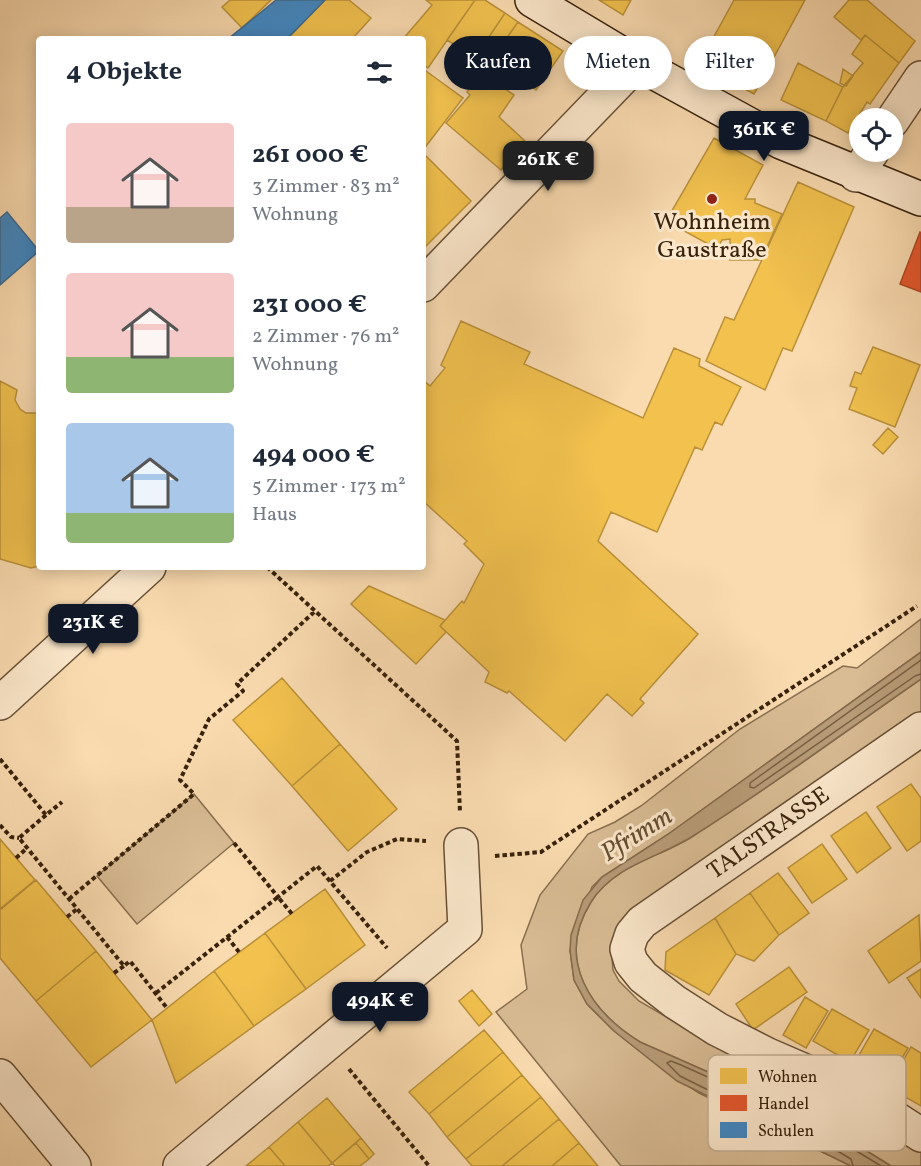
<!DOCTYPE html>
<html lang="de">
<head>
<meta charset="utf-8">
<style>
  body { margin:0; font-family:Vollkorn,serif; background:#f2f2f3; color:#1f2937; height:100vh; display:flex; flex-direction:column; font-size:22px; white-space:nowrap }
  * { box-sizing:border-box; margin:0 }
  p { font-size:20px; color:#747a83 }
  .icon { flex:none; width:33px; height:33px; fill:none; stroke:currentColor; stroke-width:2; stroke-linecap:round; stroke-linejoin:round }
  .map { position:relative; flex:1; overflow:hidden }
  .sheet { position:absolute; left:36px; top:36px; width:390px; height:534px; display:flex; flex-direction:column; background:#fff; border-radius:6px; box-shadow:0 3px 15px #0003 }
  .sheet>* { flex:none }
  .guide { position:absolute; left:444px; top:36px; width:387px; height:54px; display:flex; gap:12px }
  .tools { position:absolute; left:849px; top:108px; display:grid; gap:12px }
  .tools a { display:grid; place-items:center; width:54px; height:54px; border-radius:50%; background:#fff; box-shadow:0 3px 15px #0003; font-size:30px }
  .price { position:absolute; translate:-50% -51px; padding:0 14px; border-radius:12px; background:#111827; color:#fff; font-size:20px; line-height:39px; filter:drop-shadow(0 2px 3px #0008) }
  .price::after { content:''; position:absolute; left:50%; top:36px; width:18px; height:14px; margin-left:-9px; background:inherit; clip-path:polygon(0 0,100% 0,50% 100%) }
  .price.active { background:#222; color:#fff }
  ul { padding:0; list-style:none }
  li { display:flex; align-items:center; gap:18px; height:150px; padding:0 30px }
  li span { display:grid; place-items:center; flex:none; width:168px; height:120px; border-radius:6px; color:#555 }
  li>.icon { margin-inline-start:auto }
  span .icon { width:72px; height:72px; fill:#fffc; stroke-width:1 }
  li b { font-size:26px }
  h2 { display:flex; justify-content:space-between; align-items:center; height:72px; padding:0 30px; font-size:26px }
  .chip { padding:0 21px; border-radius:27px; background:#fff; box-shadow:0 3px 15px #0003; font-size:21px; line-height:54px }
  .chip.active { background:#111827; color:#fff }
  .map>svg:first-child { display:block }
  .green { fill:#d9bc94; stroke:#886f50; stroke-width:1.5 }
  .water { fill:#b89c78; stroke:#856b4d; stroke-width:1.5 }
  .homes { fill:#f2c14e; stroke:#ba913a; stroke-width:1.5 }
  .shops { fill:#e4572e; stroke:#b04724; stroke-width:1.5 }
  .schools { fill:#3f88c5; stroke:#3d698e; stroke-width:1.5 }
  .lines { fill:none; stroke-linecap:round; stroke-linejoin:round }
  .shore { stroke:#785f42; stroke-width:1.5 }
  .street-casing { stroke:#685035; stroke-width:36 }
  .secondary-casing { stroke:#38220c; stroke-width:36 }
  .path { stroke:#38220c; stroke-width:4; stroke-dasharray:4.5 3; stroke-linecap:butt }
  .street { stroke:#fce8cc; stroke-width:33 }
  .secondary { stroke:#fce8cc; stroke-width:33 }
  .poi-dot { fill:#8f2418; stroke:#fce8cc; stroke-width:2 }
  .labels { text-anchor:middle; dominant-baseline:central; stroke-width:6; stroke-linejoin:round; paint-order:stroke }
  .poi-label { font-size:24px; fill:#38220c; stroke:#fce8cc }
  .street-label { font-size:24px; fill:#38220c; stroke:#fce8cc }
  .water-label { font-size:26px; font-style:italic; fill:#654d32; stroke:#fce8cc }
  .key { fill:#fce8cc; stroke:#c1ad92; stroke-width:1.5 }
  .key-label { font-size:16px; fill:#38220c }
</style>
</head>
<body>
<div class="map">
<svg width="921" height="1166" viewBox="0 0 921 1166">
  <rect width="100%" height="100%" fill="#fadbb0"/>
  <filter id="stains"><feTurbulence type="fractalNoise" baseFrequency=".00333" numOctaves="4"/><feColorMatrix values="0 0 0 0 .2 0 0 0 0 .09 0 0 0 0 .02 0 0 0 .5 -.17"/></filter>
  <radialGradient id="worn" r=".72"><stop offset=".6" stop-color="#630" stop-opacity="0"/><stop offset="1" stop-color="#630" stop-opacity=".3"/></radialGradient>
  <path class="green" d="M921,619V652L667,835L602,877L592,887L570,950L574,980L587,1004L614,1031L664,1070L699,1093L851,1166H621L496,1012L527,989L521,945L540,895L588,834L615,822L641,806L740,729L843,666L857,668Z
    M921,679V714L616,941L612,958L613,970L619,981L639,1001L749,1065L820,1090L921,1151V1166H891L815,1119L640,1042C590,1011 555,959 591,902C614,865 659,858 693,836C771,787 845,732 921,679Z
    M194,794L234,843L137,924L97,876Z"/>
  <path class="water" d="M921,652V679C845,731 771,787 693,836C659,858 614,865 591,902C555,959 590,1011 640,1042L815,1119L891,1166H851L677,1081L614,1031L587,1004L574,980L570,950L571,935L583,900L602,877L667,835Z"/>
  <path class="homes" d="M230,0H271L242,28L222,7Z
    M325,0H349L371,18L352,39H287Z
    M426,0H475L428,68L423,64V39H403L432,5Z
    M475,0H485L505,13L475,58L447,40Z
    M599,0H631L623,15Z
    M734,0H805L754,94L699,64Z
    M849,0H867L915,41L899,63L865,35L861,40L834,17Z
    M505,13L518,22L487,66L475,58Z
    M518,22L563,51L536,90L498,65L496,69L508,77L501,87L482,73Z
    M865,35L899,63L870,104L867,102L848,133L826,121L843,87L863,63L852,54Z
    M798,63L843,87L826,121L781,100Z
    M843,69L853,76L846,86L840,83Z
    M426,71L463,98L423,150V75Z
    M482,73L514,95L499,117L526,142L501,170L446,123L470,95L467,92Z
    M714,138L763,165L745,199H755V203L782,214L761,260H730V239L722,240L717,249L666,221Z
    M423,153L471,201L423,249Z
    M798,182L854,207L792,351L783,348L765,390L706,361L725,317L734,320Z
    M461,321L530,352L524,364L643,418L674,348L700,359L699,366L741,387L722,425L715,422L702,450L695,447L657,532L611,512L598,541L698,634L640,699L644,703L632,716L607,694L565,741L509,691L507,693L485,682L489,672L440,626L462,601L464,603L484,564L464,544L467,541L423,501V380L430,386L445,368L441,365Z
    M873,347L920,365L895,427L849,409L857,388L850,386L855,372L861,374Z
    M0,381L17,390L15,400L20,409L26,413H39V566L31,568L0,559Z
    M888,428L898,437L883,454L873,445Z
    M369,586L445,620L440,626L446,632L416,664L351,604Z
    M282,678L340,744L292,786L233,720Z
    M340,744L397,809L348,851L292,786Z
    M911,784L921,798V841L907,851L877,807Z
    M866,812L891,848L857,873L831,836Z
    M0,839L35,880L0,909Z
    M822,844L847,879L812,903L788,868Z
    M778,873L809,913L779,935L750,893Z
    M36,880L96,951L36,1001L0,958V910Z
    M325,889L365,945L306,989L265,933Z
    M750,893L779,935L754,961L736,954L715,918Z
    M919,915L921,961L889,983L868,951Z
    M715,918L736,954L709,995L665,970L666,952Z
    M265,933L306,989L254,1026L214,971Z
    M96,951L152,1020L91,1067L36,1001Z
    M789,967L807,992L753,1030L736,1004Z
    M921,969V998L907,978Z
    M214,971L254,1026L176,1083L152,1020Z
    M472,990L492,1014L479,1026L459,1001Z
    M805,997L828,1011L806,1048L783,1035Z
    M832,1009L869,1030L850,1062L813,1041Z
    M874,1029L908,1048L886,1086L852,1067Z
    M484,1030L503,1052L429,1114L409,1092Z
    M911,1047L921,1053V1106L888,1087Z
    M503,1052L522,1075L447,1137L429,1114Z
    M522,1075L541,1097L466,1159L447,1137Z
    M541,1097L559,1119L502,1166H472L466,1159Z
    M327,1098L361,1138L332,1163L298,1122Z
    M559,1119L579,1143L552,1166H502Z
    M298,1122L332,1163L328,1166H285L269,1147Z
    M361,1138L374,1154L369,1159L356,1143Z
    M356,1143L369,1159L360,1166H335L332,1163Z
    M579,1143L598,1166H552Z
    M269,1147L285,1166H246Z"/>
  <path class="shops" d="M920,232L921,233V292L900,284Z"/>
  <path class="schools" d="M276,0H325L287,39H228Z
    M7,212L39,251L0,285V218Z"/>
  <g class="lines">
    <path class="shore" d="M921,660L750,783V787L754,788L915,676L921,674
      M853,1166L851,1159L839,1152L702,1087L680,1076L667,1063L671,1061L681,1065L812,1124L881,1166"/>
    <defs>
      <path id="street" d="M892,121L921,78
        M856,175L872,152
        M423,285L637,63
        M0,703L149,567
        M921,729L642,922L632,934L627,949L631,962L643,977L675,1002L717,1029L768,1055L858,1094L921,1135
        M0,1076L74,1166
        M180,1166L465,929L461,845"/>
      <path id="secondary" d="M532,0L637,63L781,142L921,199"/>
    </defs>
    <use href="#street" class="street-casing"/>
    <use href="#secondary" class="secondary-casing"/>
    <path class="path" d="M267,567L457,741L460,812
      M0,759L46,815L62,802
      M46,815L19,838L124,966L130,961L167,1008
      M0,825L11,837L19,838
      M234,843L278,897L317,866L387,948
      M495,856L541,852L917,606
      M16,858L27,848
      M330,881L367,852L397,839L426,841
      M69,899L194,794L180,780L209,719L243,691L237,684L314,612
      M67,917L77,909
      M227,937L239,952
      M114,973L124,966
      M156,993L278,897L292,914
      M349,1069L429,1166"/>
    <use href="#street" class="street"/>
    <use href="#secondary" class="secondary"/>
  </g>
  <circle class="poi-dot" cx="712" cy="199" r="6"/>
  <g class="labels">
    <g class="poi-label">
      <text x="712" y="223">Wohnheim<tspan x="712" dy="28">Gaustraße</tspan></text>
    </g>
    <g class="street-label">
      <text transform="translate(769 834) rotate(-35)">TALSTRASSE</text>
    </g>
    <g class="water-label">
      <text transform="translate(637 835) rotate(-32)">Pfrimm</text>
    </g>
  </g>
  <rect x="708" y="1055" width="198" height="96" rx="9" class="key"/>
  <rect x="720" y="1068" width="27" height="16" fill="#f2c14e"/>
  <rect x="720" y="1095" width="27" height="16" fill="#e4572e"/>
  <rect x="720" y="1122" width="27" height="16" fill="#3f88c5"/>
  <g class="key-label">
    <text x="758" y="1082">Wohnen</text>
    <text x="758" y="1109">Handel</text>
    <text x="758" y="1136">Schulen</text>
  </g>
  <rect width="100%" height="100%" filter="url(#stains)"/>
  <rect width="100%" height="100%" fill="url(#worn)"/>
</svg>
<div class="tools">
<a><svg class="icon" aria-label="locate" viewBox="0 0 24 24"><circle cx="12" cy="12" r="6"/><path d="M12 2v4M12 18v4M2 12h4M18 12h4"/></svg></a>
</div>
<b class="price" style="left:764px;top:162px">361K €</b>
<b class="price active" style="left:548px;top:192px">261K €</b>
<b class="price" style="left:93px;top:655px">231K €</b>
<b class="price" style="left:380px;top:1033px">494K €</b>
<div class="guide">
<a class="chip active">Kaufen</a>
<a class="chip">Mieten</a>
<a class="chip">Filter</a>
</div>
<section class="sheet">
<h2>4 Objekte<svg class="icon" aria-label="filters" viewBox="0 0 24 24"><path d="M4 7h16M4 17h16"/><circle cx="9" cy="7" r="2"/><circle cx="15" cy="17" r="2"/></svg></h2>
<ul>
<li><span style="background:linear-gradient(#f6c9c9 70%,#b9a48a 0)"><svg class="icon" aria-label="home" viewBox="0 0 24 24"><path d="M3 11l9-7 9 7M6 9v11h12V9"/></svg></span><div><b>261 000 €</b><p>3 Zimmer · 83 m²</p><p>Wohnung</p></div></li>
<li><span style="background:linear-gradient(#f6c9c9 70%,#8fb573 0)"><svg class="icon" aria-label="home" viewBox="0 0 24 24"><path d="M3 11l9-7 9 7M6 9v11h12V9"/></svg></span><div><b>231 000 €</b><p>2 Zimmer · 76 m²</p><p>Wohnung</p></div></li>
<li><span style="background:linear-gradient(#a9c7e8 75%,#8fb573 0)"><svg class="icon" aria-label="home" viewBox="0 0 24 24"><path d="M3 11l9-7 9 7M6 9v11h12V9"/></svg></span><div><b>494 000 €</b><p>5 Zimmer · 173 m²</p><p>Haus</p></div></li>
</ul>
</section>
</div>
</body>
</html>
